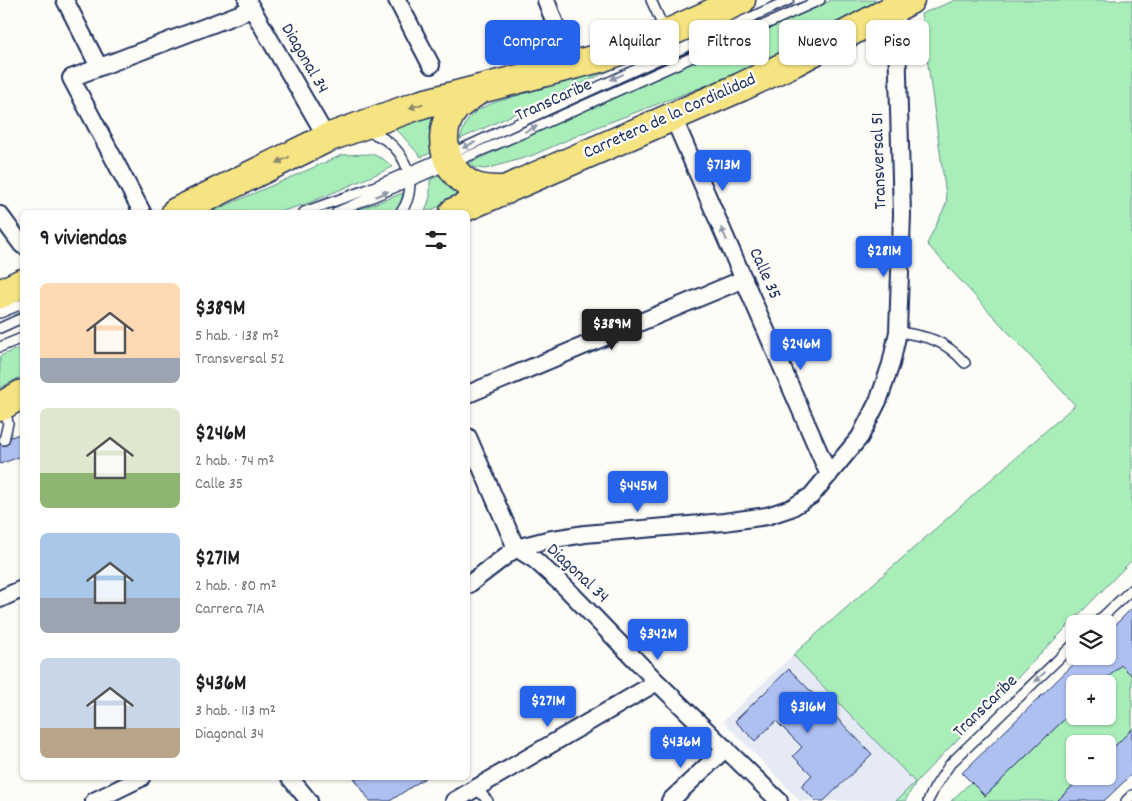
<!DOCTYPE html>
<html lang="es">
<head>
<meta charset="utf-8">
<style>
  body { margin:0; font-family:Dekko,sans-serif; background:#f2f2f2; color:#202124; height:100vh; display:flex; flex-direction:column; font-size:19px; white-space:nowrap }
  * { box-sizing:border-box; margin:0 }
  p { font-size:16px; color:#757577 }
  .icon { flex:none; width:28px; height:28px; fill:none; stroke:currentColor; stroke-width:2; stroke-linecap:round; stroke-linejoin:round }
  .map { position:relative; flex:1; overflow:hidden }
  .details { position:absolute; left:20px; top:210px; width:450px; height:570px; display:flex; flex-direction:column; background:#fff; border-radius:8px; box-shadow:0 1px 4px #0004 }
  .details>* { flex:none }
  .banner { position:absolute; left:485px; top:20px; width:475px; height:45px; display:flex; gap:10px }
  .tools { position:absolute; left:1066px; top:615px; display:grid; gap:10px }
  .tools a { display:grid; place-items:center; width:50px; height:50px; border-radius:8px; background:#fff; box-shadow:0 1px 4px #0004; font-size:25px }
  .price { position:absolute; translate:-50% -42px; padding:0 11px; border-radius:5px; background:#2563eb; color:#fff; font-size:16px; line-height:32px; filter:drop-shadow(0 1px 2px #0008) }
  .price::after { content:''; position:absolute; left:50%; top:30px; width:15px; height:11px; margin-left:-8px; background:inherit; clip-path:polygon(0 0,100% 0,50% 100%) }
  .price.active { background:#222; color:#fff }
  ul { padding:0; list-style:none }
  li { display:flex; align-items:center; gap:15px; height:125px; padding:0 20px }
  li span { display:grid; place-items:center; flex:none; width:140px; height:100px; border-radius:8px; color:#555 }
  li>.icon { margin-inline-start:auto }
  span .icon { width:60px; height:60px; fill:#fffc; stroke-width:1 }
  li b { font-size:21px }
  h2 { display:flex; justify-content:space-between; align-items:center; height:60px; padding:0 20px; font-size:21px }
  .chip { padding:0 18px; border-radius:8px; background:#fff; box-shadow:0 1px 4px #0004; font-size:18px; line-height:45px }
  .chip.active { background:#2563eb; color:#fff }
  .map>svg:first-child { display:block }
  .built { fill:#e5eaf5 }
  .green { fill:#a9eeb9; stroke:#628e8c }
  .building { fill:#aec0f0; stroke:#1b2f5e }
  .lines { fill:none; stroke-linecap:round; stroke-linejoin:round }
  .lane-casing { stroke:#1b2f5e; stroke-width:12 }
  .street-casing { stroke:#1b2f5e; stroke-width:20 }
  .highway-casing { stroke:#1b2f5e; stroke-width:31 }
  .lane { stroke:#fdfcf7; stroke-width:9 }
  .street { stroke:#fdfcf7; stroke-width:16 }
  .highway { stroke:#f6e381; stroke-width:28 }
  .oneway { fill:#8c96aa }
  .oneway2 { fill:#888970 }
  .labels { text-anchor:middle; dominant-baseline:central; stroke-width:4.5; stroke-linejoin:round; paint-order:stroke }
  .street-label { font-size:18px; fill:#1b2f5e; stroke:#fdfcf7 }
</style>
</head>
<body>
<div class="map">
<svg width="1132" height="801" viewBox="0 0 1132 801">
  <rect width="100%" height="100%" fill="#fdfcf7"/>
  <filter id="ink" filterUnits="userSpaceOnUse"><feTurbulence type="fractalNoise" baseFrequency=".02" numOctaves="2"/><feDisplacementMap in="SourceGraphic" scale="10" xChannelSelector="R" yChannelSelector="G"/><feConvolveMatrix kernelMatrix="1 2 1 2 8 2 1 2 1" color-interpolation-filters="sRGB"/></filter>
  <g filter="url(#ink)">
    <path class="built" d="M793,655L916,782L896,801H800L723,721Z"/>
    <path class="green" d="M832,0H889L781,57L597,127L531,156L486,169L476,168L469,163Z
      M956,0H1132V560L916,782L905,801H896L915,782L793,655L1075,405L927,244L947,202L921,14Z
      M631,61L460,139C467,117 471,112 493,103Z
      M442,109L433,152L421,157L401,134L391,127Z
      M372,154L383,159L393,167L309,203L279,212H211L342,155Z
      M440,175L458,188L472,194L425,212L430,197V180Z
      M403,193L401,204L392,212H352Z
      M22,347V376L0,388V356Z
      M1121,665L1132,676V729L1108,753V744H1075V776H1083L1057,801H951L971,782L985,796L1075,709V716H1108V684H1101Z"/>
    <path class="building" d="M22,433V456L0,464V441Z
      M1132,608V676L1121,665L1101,684H1075V709L985,796L962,773L1082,656H1108V632Z
      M789,669L872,754L824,801H816L801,786L812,775L793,756L802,747L776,721L755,741L735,721Z
      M1132,729V774L1104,801H1057L1083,776H1108V753Z
      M354,778H425L390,801H370Z"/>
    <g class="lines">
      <defs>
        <path id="lane" d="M651,0L665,31
          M366,132C401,138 423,182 401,212
          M304,212L366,190L446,156L789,0
          M337,212L525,132L820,0
          M0,313L22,304
          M0,328L22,318
          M898,332C927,336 945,340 965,363
          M0,347L22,338
          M4,440L8,423L5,408
          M1095,624L1132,589
          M477,789L488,801
          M928,801L935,787L950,764L1075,643
          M1126,801L1132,795"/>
        <path id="street" d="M65,0L99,67
          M247,0L327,138
          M397,0L431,65
          M546,0L571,66
          M673,117L829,475
          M142,212L71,78L252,9
          M0,215L22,245
          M468,394L744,279
          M468,437L516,548L535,560L565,587L657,682L779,801
          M468,585L516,548L547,540L585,534L724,522L767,516L791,508L811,496L860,437L879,399L891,364L898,332L902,214L896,6
          M0,599L22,589
          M290,778L309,801
          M94,801L141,778
          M454,801L657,682
          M670,801L726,748"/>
        <path id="highway" d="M477,91C470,96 461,102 455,108C435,132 444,171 471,185C482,191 494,190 506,190
          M176,212L327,138L422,104L600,58L666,34L741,0
          M454,212L741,87L794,62L910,0
          M0,294L22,283
          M0,407L22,394"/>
      </defs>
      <use href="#lane" class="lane-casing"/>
      <use href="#street" class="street-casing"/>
      <use href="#highway" class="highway-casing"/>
      <use href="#lane" class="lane"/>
      <use href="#street" class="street"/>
      <use href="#highway" class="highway"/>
    </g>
    <defs><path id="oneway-solid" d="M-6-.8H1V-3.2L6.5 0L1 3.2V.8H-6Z" transform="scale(1.25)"/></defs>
    <g class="oneway">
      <use href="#oneway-solid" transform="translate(617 77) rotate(156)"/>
      <use href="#oneway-solid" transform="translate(531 129) rotate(-24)"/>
      <use href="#oneway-solid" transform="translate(469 145) rotate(155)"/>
      <use href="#oneway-solid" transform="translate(382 194) rotate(-23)"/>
      <use href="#oneway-solid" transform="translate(724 234) rotate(-114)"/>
      <use href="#oneway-solid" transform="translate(1040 677) rotate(136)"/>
    </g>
    <g class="oneway2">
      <use href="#oneway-solid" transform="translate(416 106) rotate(163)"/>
      <use href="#oneway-solid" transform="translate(283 160) rotate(154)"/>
    </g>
  </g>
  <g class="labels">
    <g class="street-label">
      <text transform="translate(304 59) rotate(60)">Diagonal 34</text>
      <text transform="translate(554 101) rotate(-24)">TransCaribe</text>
      <text transform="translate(670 117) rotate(-24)">Carretera de la Cordialidad</text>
      <text transform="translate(880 161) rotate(-92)">Transversal 51</text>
      <text transform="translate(764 274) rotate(66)">Calle 35</text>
      <text transform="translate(577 574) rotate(43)">Diagonal 34</text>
      <text transform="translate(986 707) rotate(-44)">TransCaribe</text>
    </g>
  </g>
</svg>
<div class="tools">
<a><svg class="icon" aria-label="layers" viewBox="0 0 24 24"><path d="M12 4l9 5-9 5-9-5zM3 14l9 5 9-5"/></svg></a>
<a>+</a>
<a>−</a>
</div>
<b class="price" style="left:723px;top:192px">$713M</b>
<b class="price" style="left:884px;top:278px">$281M</b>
<b class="price active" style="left:612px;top:351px">$389M</b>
<b class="price" style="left:801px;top:371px">$246M</b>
<b class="price" style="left:638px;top:513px">$445M</b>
<b class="price" style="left:658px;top:661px">$342M</b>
<b class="price" style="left:548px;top:728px">$271M</b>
<b class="price" style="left:808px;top:734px">$316M</b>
<b class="price" style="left:681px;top:769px">$436M</b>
<div class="banner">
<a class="chip active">Comprar</a>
<a class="chip">Alquilar</a>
<a class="chip">Filtros</a>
<a class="chip">Nuevo</a>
<a class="chip">Piso</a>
</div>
<section class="details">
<h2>9 viviendas<svg class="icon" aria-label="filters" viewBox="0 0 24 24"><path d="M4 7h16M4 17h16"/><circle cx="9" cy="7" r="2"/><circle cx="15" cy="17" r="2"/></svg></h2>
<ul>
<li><span style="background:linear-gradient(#ffd9b3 75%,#9aa5b1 0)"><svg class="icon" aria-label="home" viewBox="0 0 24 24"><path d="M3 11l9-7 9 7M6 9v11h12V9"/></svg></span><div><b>$389M</b><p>5 hab. · 138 m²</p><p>Transversal 52</p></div></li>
<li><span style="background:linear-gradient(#dfe7d0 65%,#8fb573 0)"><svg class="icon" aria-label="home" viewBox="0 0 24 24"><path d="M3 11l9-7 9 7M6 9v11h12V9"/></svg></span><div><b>$246M</b><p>2 hab. · 74 m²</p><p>Calle 35</p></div></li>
<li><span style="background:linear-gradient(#a9c7e8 65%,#9aa5b1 0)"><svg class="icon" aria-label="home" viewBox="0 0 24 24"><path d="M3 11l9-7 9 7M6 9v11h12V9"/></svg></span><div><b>$271M</b><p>2 hab. · 80 m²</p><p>Carrera 71A</p></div></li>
<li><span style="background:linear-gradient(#c9d6e8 70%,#b9a48a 0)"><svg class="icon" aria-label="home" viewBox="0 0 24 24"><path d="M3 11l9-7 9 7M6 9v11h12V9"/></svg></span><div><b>$436M</b><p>3 hab. · 113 m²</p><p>Diagonal 34</p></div></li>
</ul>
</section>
</div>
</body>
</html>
